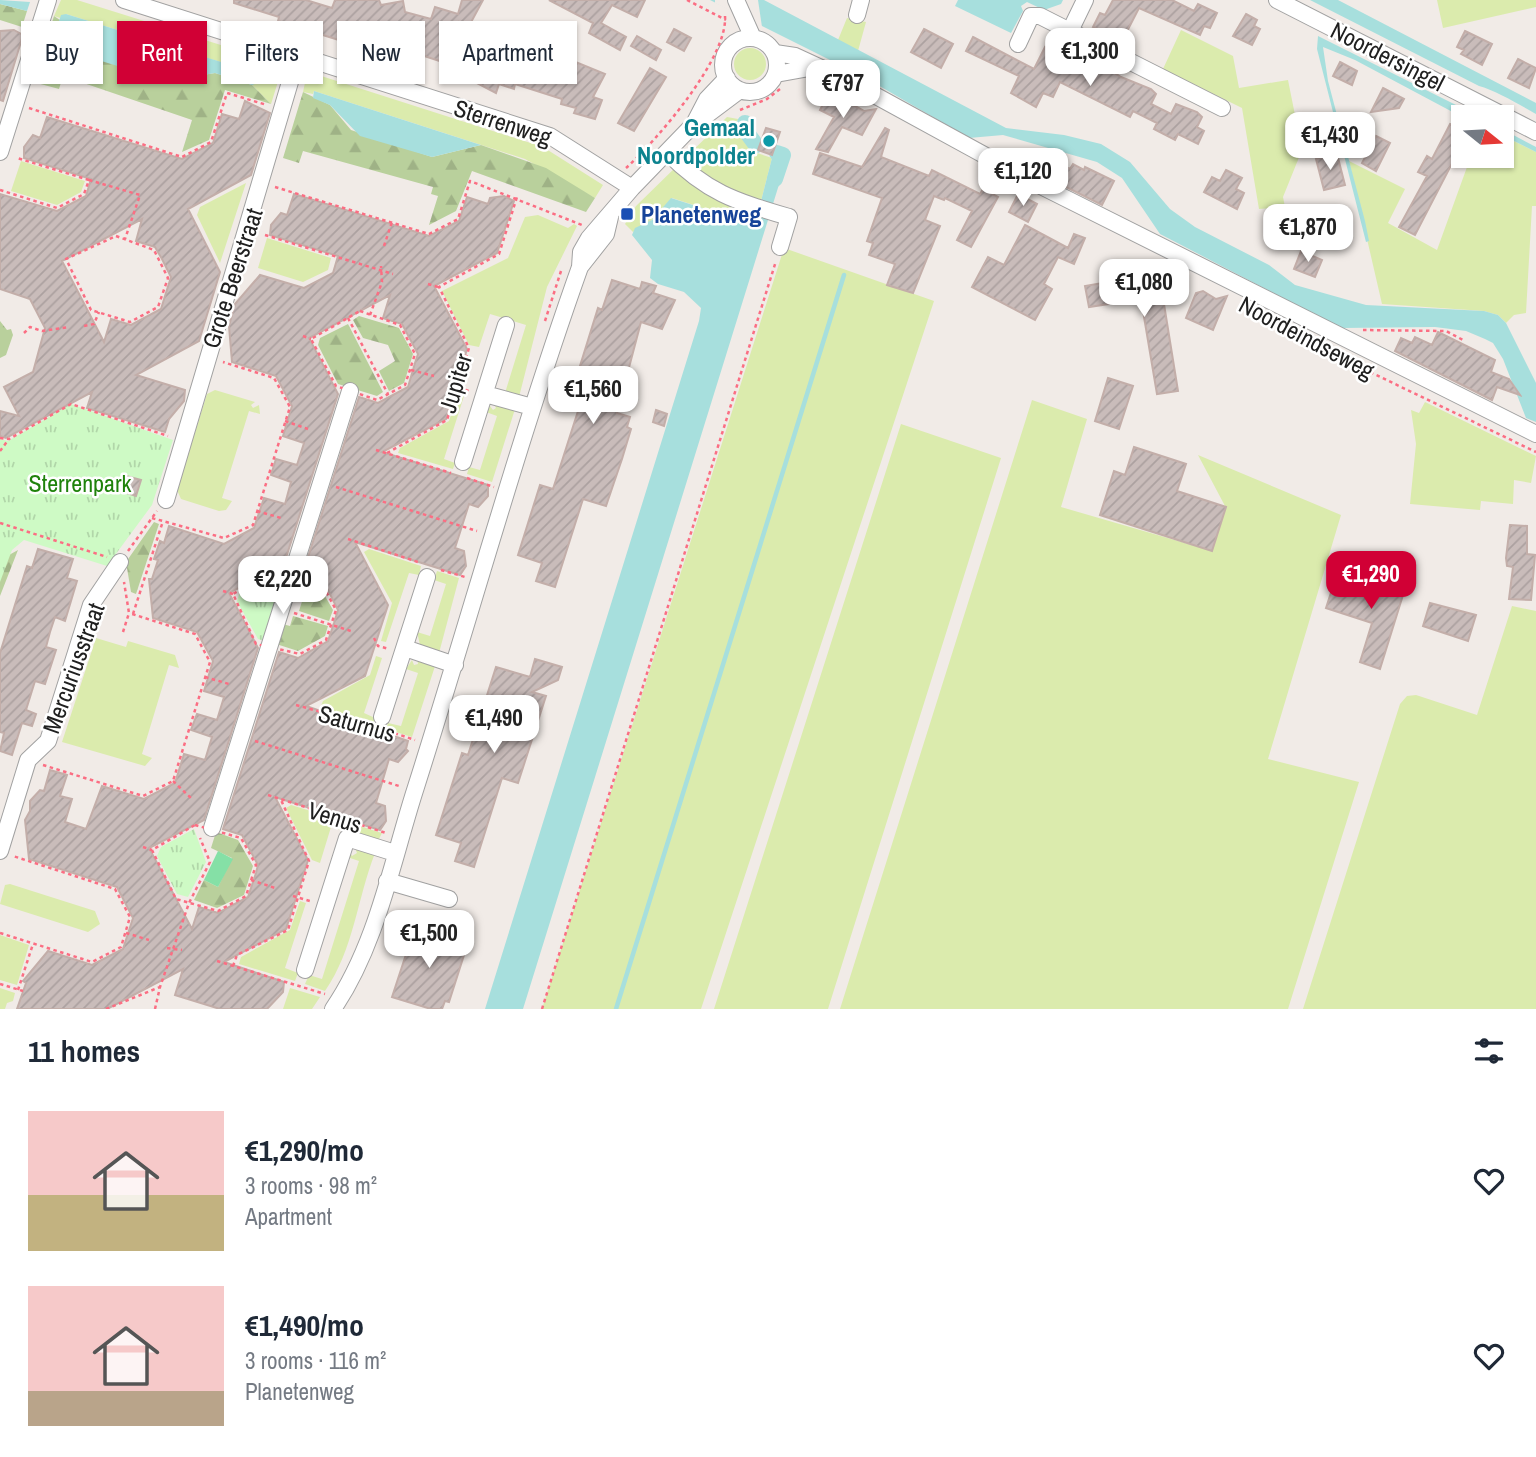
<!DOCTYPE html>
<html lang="en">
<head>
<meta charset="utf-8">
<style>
  body { margin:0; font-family:"Archivo Narrow",sans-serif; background:#f6f6f7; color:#1f2937; height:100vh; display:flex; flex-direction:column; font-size:26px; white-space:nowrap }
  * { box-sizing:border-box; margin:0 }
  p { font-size:23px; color:#747a83 }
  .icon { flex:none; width:38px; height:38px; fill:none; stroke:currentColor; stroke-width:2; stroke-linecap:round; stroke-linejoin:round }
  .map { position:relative; height:1009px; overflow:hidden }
  .panel { display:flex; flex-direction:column; background:#fff; flex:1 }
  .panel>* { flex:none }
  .banner { position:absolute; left:21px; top:21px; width:700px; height:63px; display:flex; gap:14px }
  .needle { width:46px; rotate:108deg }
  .buttons { position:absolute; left:1451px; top:105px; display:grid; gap:14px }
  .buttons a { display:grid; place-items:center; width:63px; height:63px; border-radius:0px; background:#fff; box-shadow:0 2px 5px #0004; font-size:35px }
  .price { position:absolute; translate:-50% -60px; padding:0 16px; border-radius:14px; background:#fff; color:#222; font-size:23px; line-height:46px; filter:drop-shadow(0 2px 4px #0008) }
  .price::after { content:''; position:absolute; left:50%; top:42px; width:21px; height:16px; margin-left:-10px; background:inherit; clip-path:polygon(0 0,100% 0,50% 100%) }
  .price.current { background:#d10035; color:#fff }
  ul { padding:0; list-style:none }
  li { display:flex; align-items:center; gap:21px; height:175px; padding:0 28px }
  li span { display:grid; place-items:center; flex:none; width:196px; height:140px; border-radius:0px; color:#555 }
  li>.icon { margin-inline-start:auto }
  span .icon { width:84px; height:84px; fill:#fffc; stroke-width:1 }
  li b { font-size:30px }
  h2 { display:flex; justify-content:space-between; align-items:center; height:84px; padding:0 28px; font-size:30px }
  .pill { padding:0 24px; border-radius:0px; background:#fff; box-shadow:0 2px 5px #0004; font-size:24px; line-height:63px }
  .pill.current { background:#d10035; color:#fff }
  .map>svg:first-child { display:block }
  .grass { fill:#dbebad }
  .forest { fill:url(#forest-firs) }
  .park { fill:url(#park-tufts) }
  .pitch { fill:#85e0a6 }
  .water { fill:#a7dfdd }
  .pier { fill:#f1ebe7 }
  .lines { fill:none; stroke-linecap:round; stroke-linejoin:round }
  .stream { stroke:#a7dfdd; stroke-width:4.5 }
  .canal { stroke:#a7dfdd; stroke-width:16 }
  .building { fill:url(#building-hatch); stroke:#c3aea9; stroke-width:2; fill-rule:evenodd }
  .minor-casing { stroke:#a1a1a1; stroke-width:18 }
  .path { stroke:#fb6e83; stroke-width:2.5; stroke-dasharray:3.5 3.5; stroke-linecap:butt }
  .minor { stroke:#fff; stroke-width:16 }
  .culture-dot { fill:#0f9aa8; stroke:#fff; stroke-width:2.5 }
  .transit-dot { fill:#1a4fb4; stroke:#fff; stroke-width:2.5 }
  .labels { text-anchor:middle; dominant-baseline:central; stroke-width:5; stroke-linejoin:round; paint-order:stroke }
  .street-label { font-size:24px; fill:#202020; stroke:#fff }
  .culture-label { font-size:24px; font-weight:bold; fill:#0d838f; stroke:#fff; text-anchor:end }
  .transit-label { font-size:24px; font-weight:bold; fill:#164399; stroke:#fff; text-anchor:start }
  .park-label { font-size:24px; fill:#1f820b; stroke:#fff }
</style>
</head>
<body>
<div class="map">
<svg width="1536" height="1009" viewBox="0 0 1536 1009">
  <defs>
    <pattern id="forest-firs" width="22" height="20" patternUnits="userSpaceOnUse" patternTransform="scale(1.75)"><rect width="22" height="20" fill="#b9d09c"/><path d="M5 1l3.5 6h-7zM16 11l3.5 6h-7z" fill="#9fb286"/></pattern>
    <pattern id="park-tufts" width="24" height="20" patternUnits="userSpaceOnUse" patternTransform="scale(1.75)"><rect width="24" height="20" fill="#cefac5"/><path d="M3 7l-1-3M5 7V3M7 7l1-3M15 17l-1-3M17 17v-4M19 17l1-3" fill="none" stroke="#b1d6a9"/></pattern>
    <pattern id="building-hatch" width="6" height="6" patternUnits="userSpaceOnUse" patternTransform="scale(1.75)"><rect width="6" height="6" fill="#c9bcba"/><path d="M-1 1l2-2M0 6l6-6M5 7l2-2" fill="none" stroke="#aca1a0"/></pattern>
  </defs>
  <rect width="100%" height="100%" fill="#f1ebe7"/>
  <path class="grass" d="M61,0H77L278,63L281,72L271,104L252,85L256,82V73L66,14L60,18L54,16Z
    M1437,0H1536V7L1443,28Z
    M847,18L866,22L858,51L838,40Z
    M1181,30L1233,56L1239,88L1288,80L1302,150L1283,197L1285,207L1259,209L1242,108L1163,69Z
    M734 64a16 16 0 1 1 32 0a16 16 0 1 1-32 0Z
    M315,74L543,147L603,185L595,198L525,159L314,91L313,94L303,92L306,78Z
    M727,117L738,119L735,128L754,152L772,158L758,213L743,221L672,198L652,220L633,232L625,224L636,206Z
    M1502,135L1536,152V206H1532L1526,313L1514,315L1506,323L1498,315L1484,311L1382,304L1349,161L1405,189L1388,223L1437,250L1471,156H1502Z
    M21,161L85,181L81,192L57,205L11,191Z
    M246,183L220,263L197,215L200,207Z
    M538,215L568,228L574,224L577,226L547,287L519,397L505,393L526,325L490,314L479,347L469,345L442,291L508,258L525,217Z
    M267,238L331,258L328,270L303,282L258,268Z
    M784,248L934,301L701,1009H542Z
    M215,390L255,402L251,405L253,408L259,405L260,414L249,411L222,498L232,501L226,510L219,511L181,499L177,490L207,394Z
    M458,394L464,396L444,459L455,463L453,469L398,453L400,448L449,421Z
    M1032,400L1087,419L1061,507L1209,550L1225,506L1198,455L1341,515L1268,759L1359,782L1288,1009H840Z
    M1425,402L1536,456L1531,483L1514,480L1513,504L1481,501L1480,510L1410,504L1416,444L1411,410L1419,413Z
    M494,404L515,409L492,482L467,474L469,467L480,470L497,416L486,412L490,406L493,410L496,408Z
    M901,424L1001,458L828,1009H714Z
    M369,549L421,566L419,575L409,573L386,642L381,641L392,603L364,552Z
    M437,571L459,578L439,653L420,645L417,632L430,636L446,584L434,580Z
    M1512,606L1536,611V1009H1303L1400,704L1407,696L1416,695L1477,715Z
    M96,638L126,647L128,641L175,655L179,668L169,665L142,754L152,758L145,766L62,742Z
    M376,656L382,658L364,713L375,718L373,725L320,708L323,701L370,675Z
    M417,658L436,663L412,737L386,729L388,723L401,726L418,673L406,669L412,660L414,665L418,664Z
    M291,805L344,821L341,830L331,827L320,863L312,860L286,808Z
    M356,825L382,833L378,841L353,833Z
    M355,848L375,853C357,899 354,949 325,991L305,984L309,975L322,979L359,861L347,857L349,850L352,856L357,853Z
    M10,884L95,911L100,924L88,932L0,904L5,885Z
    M300,901L306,903L285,968L298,973L295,981L239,964L241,957L290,930Z
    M0,935L29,945L17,985L0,980Z
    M0,988L15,993L13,1001L7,1003L5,1009H0Z
    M290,988L320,997L312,1009H283Z"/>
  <path class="forest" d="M0,4L27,11L22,27L0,20Z
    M54,16L75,30L79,51L166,81L215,73L252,85L271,104L225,90L209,140L182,152L192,120L63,76L59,89L33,82Z
    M303,92L330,105L351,130L432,157L481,145L546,168L595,198L586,212L472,171L456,211L429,225L438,196L431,194L433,187L303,151L299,163L283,158Z
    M359,316L399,328L413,354L404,383L389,391L379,371L395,361L388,345L363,338L353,320Z
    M0,321L7,330L11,329L13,335L6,355L0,358Z
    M348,324L383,392L377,396L338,384L318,345L320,338Z
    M154,522L159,524L136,594L131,592L126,562Z
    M18,550L0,596V552L9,555Z
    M294,576L318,584L333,610L329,621L299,611L305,592L290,588Z
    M293,616L328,626L325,636L298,651L273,643L279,623L290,626Z
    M216,832L238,840L253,866L244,895L217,908L194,900L204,880L218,887L232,858L211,848Z"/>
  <path class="park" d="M71,404L173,440L152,505L107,566L24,540L12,550L0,582V439L8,441Z
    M278,571L288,574L268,642L258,639L237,601L240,591Z
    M194,829L206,862L188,897L177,894L157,856L161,847Z"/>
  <path class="pitch" d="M218,851L233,859L218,887L204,880Z"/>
  <path class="water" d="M0,0L30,2L27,11L0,4Z
    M710,0H764L1006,128L1064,135L1101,144L1130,162L1170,209L1195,227L1269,265L1295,285L1366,305L1484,311L1498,315L1506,323L1536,383V422L1526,418L1503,359L1493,343L1485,339L1466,331L1435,327L1341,328L1160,234L1122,178L1097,162L1003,135L969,138L864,77Z
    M958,0H1063L1061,4L1044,10L1027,2L1021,6L1023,11L1011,33L955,6Z
    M1310,0H1338L1536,103V114C1520,105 1495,90 1479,86Z
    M66,14L257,73V83L252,85L215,73L166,81L82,55L75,30L59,21L61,15Z
    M1318,36L1466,110L1462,117L1355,60L1323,47L1328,81L1365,221L1369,241L1366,242L1317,49Z
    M314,91L481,145L432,157L360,136L330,105L313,98Z
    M1502,129L1536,147V152L1502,135Z
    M772,158L786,162L523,1009H485L699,321L701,308L684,292L658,284L650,278L652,260L632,235L635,228L652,220L671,198L743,221L758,213Z"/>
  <path class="pier" d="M715,0H758L762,27L715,3Z"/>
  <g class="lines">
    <path class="stream" d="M616,1009L844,275"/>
    <path class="canal" d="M745,123V130L756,145
      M775,179L783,155L777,153"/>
  </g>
  <path class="building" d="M234,0H306L332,8L335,0H379L381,5L403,1L405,12L431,19L435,7L458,14L462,0H483L469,26L459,22L456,45L471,50L469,54L499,63L508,33L558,49L556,54L605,74L593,97L602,100L595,119L574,113L576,108L561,104L562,99L515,84L514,89L499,84L496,93L471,80L472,76L457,71L458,67L412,52L409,61L373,49L377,37L353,30L350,39L344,37L342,41L278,21L279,17L234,3Z
    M549,0H645L637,17L612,5L601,23L626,37L620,50L589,33L593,23Z
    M1113,0H1172L1194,11L1198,4L1217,13L1210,28L1204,26L1200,35L1139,8L1122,41L1098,33L1100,30L1093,27L1100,13L1105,15Z
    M1246,14L1257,20L1254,26L1260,29L1252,45L1233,36Z
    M488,23L501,27L497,39L485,35Z
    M674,29L691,38L684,51L667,42Z
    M924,29L953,44L941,68L911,52Z
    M14,30L23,35L3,101L0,100V31Z
    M1465,31L1492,44L1482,65L1461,54L1464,50L1457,47Z
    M637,36L661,50L656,60L631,46Z
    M973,37L1034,69L1045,47L1048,49L1052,42L1066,49L1061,59L1080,68L1085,59H1093L1121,77L1151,89L1156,94L1151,104L1171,114L1176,104L1197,112L1202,117L1197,127L1204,131L1198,144L1178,134L1175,140L1154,129L1157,123L1133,111L1130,117L1060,82L1053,97L1043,93L1036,107L1011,93L1019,76L966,51Z
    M1518,59L1536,68L1529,88L1508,78Z
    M1340,62L1357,71L1352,85L1333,76Z
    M650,68L666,77L634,131L618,123Z
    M1383,88L1404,99L1399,108L1371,112Z
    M829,92L864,111L876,109L862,135L842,127L828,152L816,149L834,117L820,110Z
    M245,101L270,113L251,175L188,209L220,272L199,341L136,375L185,390L184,401L169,419L165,432L87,408L92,392L6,438L0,436V411L19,416L4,387L33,372L45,328L30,299L0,289V194L57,211L86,196L91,179L24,158V147L33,135L40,138L47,117L182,159L213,143L222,114L239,119ZM142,219L136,241L155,247L162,259L171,277L165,296L161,309L131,325L111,319L104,342L62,261Z
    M1450,124L1463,131L1458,146L1460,148L1415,235L1399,227L1427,176L1418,172L1427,156L1432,159Z
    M766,128L780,132L772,155L758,150Z
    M885,128L889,130L881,157L929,176L932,170L980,194L983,189L998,197L971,247L957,240L972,211L945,198L944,200L934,196L925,220L940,226L913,293L887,285L895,264L869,255L873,243L867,241L882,198L813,174L820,153L862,167Z
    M1376,136L1390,143L1376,171L1362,163Z
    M1337,154L1345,185L1324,190L1316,159Z
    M1060,164L1070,169L1073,164L1084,170L1085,167L1114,181L1102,205L1052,180Z
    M1226,170L1242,178L1236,189L1244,193L1237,209L1204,192L1212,177L1220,181Z
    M294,194L429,236L459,221L467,197L488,204L490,198L504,196L514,201L497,253L434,286L467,349L446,419L382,452L488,485V496L478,507L469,504L455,548L464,551L466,566L460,575L355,542L388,605L365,676L306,706L408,741L406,749L408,751L398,762L389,759L376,803L385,806L386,821L380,830L275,797L308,860L286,929L224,962L284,982L283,992L267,1009H220L175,995L183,969L107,1009H17L26,983L23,981L48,951L92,965L123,949L133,918L117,887L29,859L25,820L30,811V801L40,790L44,791L50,770L67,775L60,796L72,799L65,822L86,829L102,786L144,799L175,783L184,754L205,760L212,737L191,730L197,714L217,720L224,697L204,691L213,661L197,632L153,618L149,579H152L158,560L154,559L160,541L164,543L169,526L224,544L254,528L264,498L285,504L291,482L271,475L276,459L297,465L304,443L283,436L292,406L276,376L232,362L229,326L235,304L260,275L304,288L333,273L338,256L270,235L271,225L281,213L287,215ZM390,295L383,318L402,324L418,354L415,363L408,387L378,403L359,397L303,573L323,580L338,610L334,623L328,641L298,658L279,652L223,829L242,835L258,865L256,873L248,897L218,913L199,907L192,929L149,848L204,820L258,648L229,593L284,564L338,394L309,338Z
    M1018,194L1037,204L1028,222L1009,212Z
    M1025,225L1068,248L1074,234L1085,238L1074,264L1058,257L1044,284L1052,289L1035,320L972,287L988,257L1004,265Z
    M1301,251L1322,260L1315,277L1294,269Z
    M1158,267L1178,391L1157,394L1141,299L1089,307L1085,286L1137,277L1136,271Z
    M612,280L640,289L642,282L656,286L653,293L675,300L662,329L641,322L617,413L630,417L627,427L631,429L622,459L606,506L583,499L555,587L536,581L542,563L518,555L540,485L553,489L587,383L576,379L598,308L602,310Z
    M1203,291L1216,299L1227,296L1213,330L1186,318L1196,293Z
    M1438,332L1495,360L1491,372L1509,379L1520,395L1497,387L1492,400L1395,351L1401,338L1412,343L1415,337L1432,345Z
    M1108,378L1133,386L1119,429L1095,421Z
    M656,410L667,414L664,426L653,422Z
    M1134,447L1186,464L1177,491L1226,507L1212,551L1100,515L1114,471L1125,475Z
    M126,476L141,480L136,496L121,491Z
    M1510,525L1527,526V554L1535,555L1531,600L1509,599L1513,567L1507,566L1506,558Z
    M38,549L73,559L67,578L77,581L65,621L55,617L50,632L46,647L56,650L45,684L35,681L26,710L36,714L32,726L22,723L12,755L0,751L4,733L0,732V653L27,566L32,568Z
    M1389,573L1408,579L1380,669L1360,662L1372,623L1326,608L1336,577L1379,591Z
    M1430,603L1476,615L1468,641L1423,626Z
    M535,659L562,667L558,680L532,692L546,696L518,783L502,778L474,867L455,861L461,843L436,835L462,753L468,755L496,667L530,677Z
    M415,927L463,942L459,953L464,955L449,1002L445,1001L442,1009H431L392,997Z"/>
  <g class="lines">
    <defs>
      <path id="minor" d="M124,0L550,136L632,188
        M736,0L753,38
        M1277,0L1536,132
        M857,15L861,0
        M1070,31L1085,0
        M723 65a27 27 0 1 1 54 0a27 27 0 1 1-54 0Z
        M1018,44L1031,16H1040L1222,108
        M775,53L795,56L847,80L1039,185L1536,434
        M776,74L815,67
        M694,124L707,99L727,78
        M0,152L48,0
        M667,152C707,193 735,201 789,217L780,247
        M580,267L606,234L610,217
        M485,394L532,407
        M463,462L506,325
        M166,500L298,55
        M405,648L455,665
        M382,717L427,577
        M212,828L350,391
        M0,851L28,760L48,741L91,605L120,562
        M387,881L449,899
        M305,970L347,838L395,853
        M333,1009C377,945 392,861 416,787C471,614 519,438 580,267L581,252L589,238L632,188L692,126L740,90"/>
    </defs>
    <use href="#minor" class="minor-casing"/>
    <path class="path" d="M687,0L726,20
      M29,108L182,157L211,142L227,93L267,105
      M740,110L767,99L780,89
      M626,168C657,140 728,58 725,16
      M89,180L140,195L125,239
      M275,187L429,234L458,219L470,181L582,225
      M0,190L57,208L84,194L89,180L17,158
      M265,235L393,274
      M116,236L154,250L168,278L158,307L130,322L91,310L66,259Z
      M384,246L392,222
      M428,284L438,287
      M360,311L400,325L415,354L405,385L377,400L336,386L311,339Z
      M370,315L382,282L381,266
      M348,318L388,394
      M545,321L561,271
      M84,326L94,324L99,312
      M1363,330L1446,331L1463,340
      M24,333L30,327L42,331L69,327
      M303,336L311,339
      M1315,342L1339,357L1536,452
      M411,370L434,376
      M452,385L469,391
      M285,421L308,429
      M0,438L9,439L71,404L168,436
      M376,450L451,473
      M0,451L9,439
      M387,453L447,420L469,348L439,287L499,254L517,197
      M467,478L494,487
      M336,487L477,531
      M257,511L281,518
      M152,518L224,538L253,525L290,407L274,378L223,362
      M0,523L107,557
      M348,539L421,563
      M128,551L157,511
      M279,568L321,582L336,610L326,640L300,654L256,644L233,594Z
      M441,570L465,577
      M223,591L233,594
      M294,613L354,632
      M133,614L163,521
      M123,632L129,613L124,582
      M374,638L378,646L389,649
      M205,677L229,684
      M296,705L368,725
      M388,731L415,740
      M255,741L399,786
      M43,765L143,796L173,781L210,662L195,634L129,613
      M173,781L192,799
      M268,795L386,833
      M195,825L241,838L256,865L246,896L218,911L176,899L152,850Z
      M143,847L152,850
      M251,880L275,888
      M293,896L310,901
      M0,933L92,962L121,947L130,917L115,889L13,856
      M126,933L149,940
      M167,948L182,950
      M217,961L325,994
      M233,966L237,955L288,930L309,861L281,800
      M0,984L23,991
      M18,990L33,944
      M106,1009L160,987
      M155,1009L160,987L189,903L210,862L200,838
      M542,1009L776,261"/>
    <use href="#minor" class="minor"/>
  </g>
  <circle class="culture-dot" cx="769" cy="141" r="7"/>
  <rect class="transit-dot" x="620" y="207" width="14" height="14" rx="3.5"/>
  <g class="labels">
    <g class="street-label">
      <text transform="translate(1388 56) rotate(27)">Noordersingel</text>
      <text transform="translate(503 122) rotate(18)">Sterrenweg</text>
      <text transform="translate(232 278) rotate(-72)">Grote Beerstraat</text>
      <text transform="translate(1307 337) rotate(28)">Noordeindseweg</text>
      <text transform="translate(455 383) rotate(-73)">Jupiter</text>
      <text transform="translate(73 668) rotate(-70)">Mercuriusstraat</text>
      <text transform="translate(357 723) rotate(16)">Saturnus</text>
      <text transform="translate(335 817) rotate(17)">Venus</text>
    </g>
    <g class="culture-label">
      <text x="755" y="127">Gemaal<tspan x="755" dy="28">Noordpolder</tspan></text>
    </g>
    <g class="transit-label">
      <text x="641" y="214">Planetenweg</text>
    </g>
    <g class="park-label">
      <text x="80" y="483">Sterrenpark</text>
    </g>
  </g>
</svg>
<div class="buttons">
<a><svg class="needle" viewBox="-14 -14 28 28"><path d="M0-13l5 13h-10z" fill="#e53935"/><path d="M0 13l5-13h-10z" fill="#747a83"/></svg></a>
</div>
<b class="price" style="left:1090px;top:88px">€1,300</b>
<b class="price" style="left:843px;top:120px">€797</b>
<b class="price" style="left:1330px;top:172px">€1,430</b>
<b class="price" style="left:1023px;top:208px">€1,120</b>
<b class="price" style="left:1308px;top:264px">€1,870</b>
<b class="price" style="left:1144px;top:319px">€1,080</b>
<b class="price" style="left:593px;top:426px">€1,560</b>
<b class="price current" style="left:1371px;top:611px">€1,290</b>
<b class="price" style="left:283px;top:616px">€2,220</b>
<b class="price" style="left:494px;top:755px">€1,490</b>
<b class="price" style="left:429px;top:970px">€1,500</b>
<div class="banner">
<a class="pill">Buy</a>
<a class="pill current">Rent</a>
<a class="pill">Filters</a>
<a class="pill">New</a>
<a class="pill">Apartment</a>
</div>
</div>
<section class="panel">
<h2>11 homes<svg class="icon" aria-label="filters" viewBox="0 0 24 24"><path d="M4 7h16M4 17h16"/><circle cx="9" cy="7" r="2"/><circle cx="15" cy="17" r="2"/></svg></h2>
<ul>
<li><span style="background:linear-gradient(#f6c9c9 60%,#c2b280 0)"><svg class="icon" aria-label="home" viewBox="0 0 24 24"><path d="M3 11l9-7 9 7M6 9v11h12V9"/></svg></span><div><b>€1,290/mo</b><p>3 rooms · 98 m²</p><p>Apartment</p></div><svg class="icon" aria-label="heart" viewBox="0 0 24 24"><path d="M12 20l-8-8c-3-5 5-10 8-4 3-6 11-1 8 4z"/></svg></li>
<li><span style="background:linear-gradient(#f6c9c9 75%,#b9a48a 0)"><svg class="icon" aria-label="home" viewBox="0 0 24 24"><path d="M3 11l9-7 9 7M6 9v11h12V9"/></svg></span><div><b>€1,490/mo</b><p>3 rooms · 116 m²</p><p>Planetenweg</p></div><svg class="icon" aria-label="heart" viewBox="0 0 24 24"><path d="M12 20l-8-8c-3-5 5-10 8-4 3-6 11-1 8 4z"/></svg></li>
</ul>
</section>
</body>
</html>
